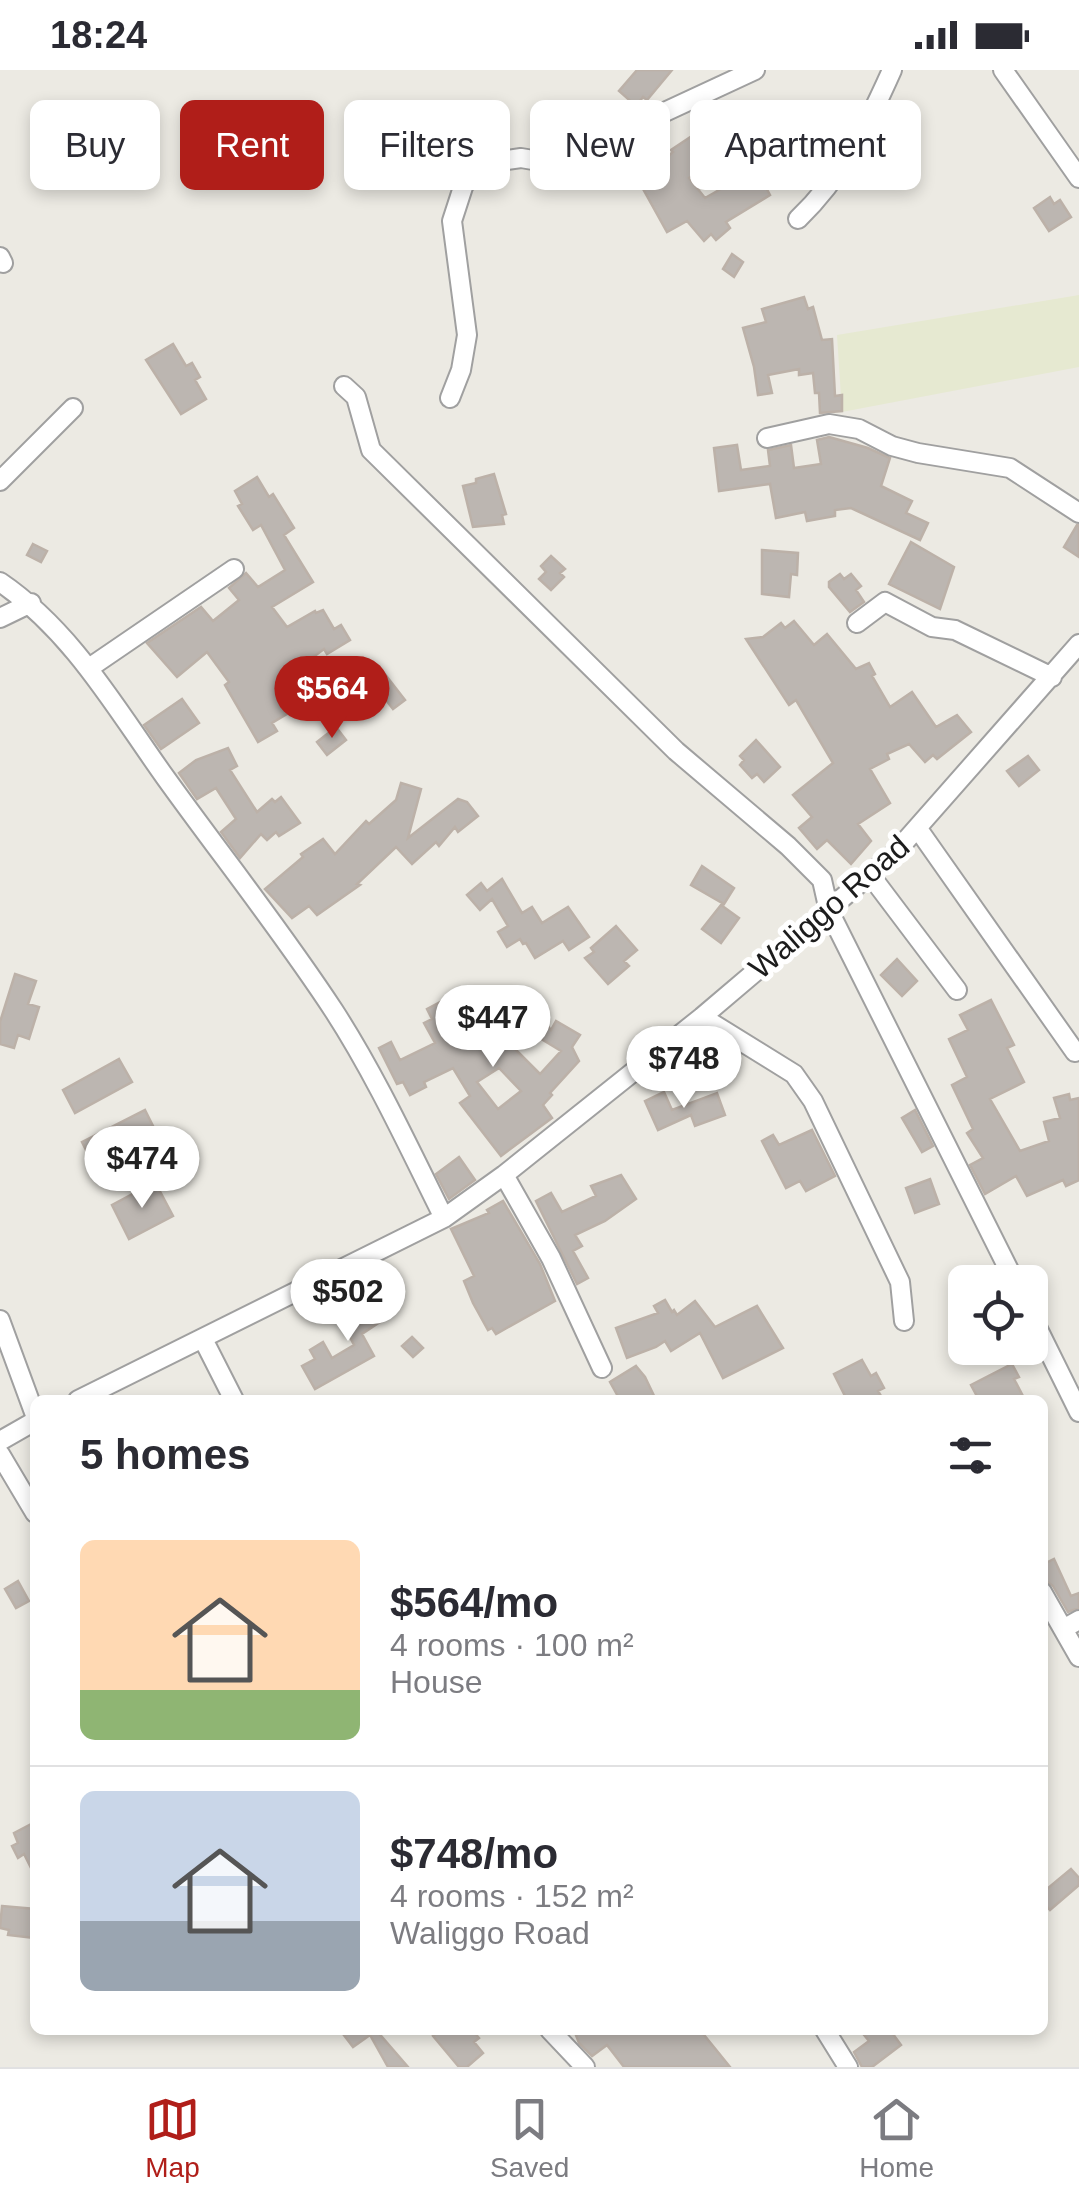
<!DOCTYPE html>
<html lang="en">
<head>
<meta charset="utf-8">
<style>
  body { margin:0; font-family:Arial,sans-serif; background:#f7f7f7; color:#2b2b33; height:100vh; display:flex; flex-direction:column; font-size:38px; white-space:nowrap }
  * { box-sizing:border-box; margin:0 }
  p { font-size:32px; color:#7c7c81 }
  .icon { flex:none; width:55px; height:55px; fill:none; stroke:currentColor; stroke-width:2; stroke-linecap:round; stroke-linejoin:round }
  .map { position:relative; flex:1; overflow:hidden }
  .drawer { position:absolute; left:30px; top:1325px; width:1018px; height:640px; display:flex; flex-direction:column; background:#fff; border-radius:15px; box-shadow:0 5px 15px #0003 }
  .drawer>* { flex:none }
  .banner { position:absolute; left:30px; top:30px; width:1020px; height:90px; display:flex; gap:20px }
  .fabs { position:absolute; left:948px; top:1195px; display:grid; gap:20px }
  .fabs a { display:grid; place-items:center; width:100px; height:100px; border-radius:15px; background:#fff; box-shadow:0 5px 15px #0003; font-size:50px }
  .price { position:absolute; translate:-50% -85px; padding:0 22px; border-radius:35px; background:#fff; color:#222; font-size:32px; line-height:65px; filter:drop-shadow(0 2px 5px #0008) }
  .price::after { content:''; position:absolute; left:50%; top:60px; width:30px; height:22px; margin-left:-15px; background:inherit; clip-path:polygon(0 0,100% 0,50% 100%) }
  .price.current { background:#b01e19; color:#fff }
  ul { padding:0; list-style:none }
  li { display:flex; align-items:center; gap:30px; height:250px; padding:0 50px }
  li+li { border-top:2px solid #e1e1e2 }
  li span { display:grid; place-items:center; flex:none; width:280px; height:200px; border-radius:15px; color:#555 }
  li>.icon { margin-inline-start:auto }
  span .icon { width:120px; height:120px; fill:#fffc; stroke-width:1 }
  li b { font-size:42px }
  h2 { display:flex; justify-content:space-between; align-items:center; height:120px; padding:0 50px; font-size:42px }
  .chip { padding:0 35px; border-radius:15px; background:#fff; box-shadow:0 5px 15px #0003; font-size:35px; line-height:90px }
  .chip.current { background:#b01e19; color:#fff }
  .status { display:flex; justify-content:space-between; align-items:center; height:70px; padding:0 50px; background:#fff; direction:ltr }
  .status svg { height:28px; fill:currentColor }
  .tabs { display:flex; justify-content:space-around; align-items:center; height:140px; border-top:2px solid #e1e1e2; background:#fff; font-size:28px; color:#7c7c81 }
  .tabs a { display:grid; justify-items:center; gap:5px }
  .tabs .current { color:#b01e19 }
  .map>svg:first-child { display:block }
  .farmland { fill:#e6e9d1 }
  .building { fill:#bcb6b1; stroke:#bcb1a8; stroke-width:2.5; fill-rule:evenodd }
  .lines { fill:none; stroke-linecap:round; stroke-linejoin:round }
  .minor-casing { stroke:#a0a0a0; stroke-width:22 }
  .minor { stroke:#fff; stroke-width:18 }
  .labels { text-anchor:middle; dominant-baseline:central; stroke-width:10; stroke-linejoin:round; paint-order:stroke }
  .street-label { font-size:32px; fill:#1c1c1c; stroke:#fff }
</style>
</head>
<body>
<div class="status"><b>18:24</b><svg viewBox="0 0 49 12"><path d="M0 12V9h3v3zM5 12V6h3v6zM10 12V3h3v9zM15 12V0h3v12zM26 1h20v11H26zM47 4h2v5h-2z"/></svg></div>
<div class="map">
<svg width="1079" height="1997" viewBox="0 0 1079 1997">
  <rect width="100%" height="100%" fill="#eceae3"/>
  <path class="farmland" d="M1079,225V297L842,342L837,265Z"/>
  <path class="building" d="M637,0H672L647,30L643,27L636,36L619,21Z
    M692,66L696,71L704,66L712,79L739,74L689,108L705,128L756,99L770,125L726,152L730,158L716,170L711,164L704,171L687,151L667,162L622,81L637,73L651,101L673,82L671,80Z
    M1050,127L1054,134L1060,130L1071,147L1049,161L1034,138Z
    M732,184L743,192L734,207L723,199Z
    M804,227L808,239L813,237L822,270L832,269L835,326L842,325V341L820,343L819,323H815L813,303L799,305V299L768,305L772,323L758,325L754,297L743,258L766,252L762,239Z
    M173,274L186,296L192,293L200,307L195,310L206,329L181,344L146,290Z
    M829,367L868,378L890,388L881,416L912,431L906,443L928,453L920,470L851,438L835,440V446L807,451L805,442L776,448L770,414L719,421L714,378L737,375L741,400L770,396L768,380L791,375L794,398L821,394L817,370Z
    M494,404L506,444L502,445L504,454L473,457L463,416L476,413V409Z
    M257,407L269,427L273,424L294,458L284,465L313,512L272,537L287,557L315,541L316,543L323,540L334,559L341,555L350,570L327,584L324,579L296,600L319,633L306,641L302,635L272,653L277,661L258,672L225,615L229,612L207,582L177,607L147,573L201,537L213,551L239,530L229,518L246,503L258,517L285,500L261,455L253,460L238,436L242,434L235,421Z
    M1077,455H1079V487L1064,477Z
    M911,472L954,497L940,539L889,514Z
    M33,474L47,481L41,492L27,485Z
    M762,480L798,483L797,505L791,504L789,527L762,524Z
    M551,486L565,499L560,503L564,507L551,520L539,509L546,502L541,496Z
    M840,504L844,509L851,504L861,516L856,520L864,532L850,542L829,517V512Z
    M794,551L814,575L827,564L856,599L869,593L875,604L872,606L890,637L912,622L936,657L957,645L971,662L937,689L933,685L925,692L909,674L887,684L889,689L870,699L890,733L858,754L871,771L851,794L827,770L817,779L799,758L812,747L793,725L833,693L796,630L789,635L746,569L763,567L781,553L785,558Z
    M384,603L405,630L393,639L372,612Z
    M182,629L199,653L161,679L144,655Z
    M336,657L346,670L327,685L317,672Z
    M756,670L780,697L764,712L757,704L752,708L740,695L744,690L740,686Z
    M228,678L237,696L230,700L257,742L272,729L275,732L281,727L300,753L279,766L276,762L267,770L261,764L240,788L221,762L236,749L216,718L197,729L179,703L196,690Z
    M1028,686L1039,700L1019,716L1007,701Z
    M401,713L421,719L408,768L458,729L467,732L478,746L458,762L455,757L439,776L436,772L412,794L396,777L357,814L360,815L317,845L309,836L292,848L265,819L303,787L301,784L323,769L335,784L366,751L369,754L396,730Z
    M702,796L734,818L724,834L691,815Z
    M502,809L522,843L532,837L542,853L568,837L589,867L569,880L563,871L535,888L526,873L523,874L520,869L507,877L498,862L508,856L492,829L480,840L467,825L481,813L487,821Z
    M721,835L739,848L721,873L702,859Z
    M616,856L637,880L624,891L629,896L608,914L585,888L594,882L591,878Z
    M897,889L917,911L902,926L881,905Z
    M15,904L36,911L28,934L39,937L29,969L18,965L14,978L0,974V952Z
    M446,929L463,962L494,944L508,967L535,941L551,960L556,951L580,965L572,977L579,991L550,1023L552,1025L543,1035L552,1048L501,1086L460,1033L470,1026L453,998L424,1012L426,1017L410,1025L403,1012L397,1014L379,978L391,972L400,990L435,973L424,953L432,949L427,939ZM533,964L561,981L540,1004L512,976ZM499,998L521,1021L498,1039L477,1012Z
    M991,930L1014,975L1007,978L1024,1012L990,1029L1020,1081L1049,1071L1044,1052L1060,1048L1054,1028L1069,1024L1070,1030L1079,1028V1110L1066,1116L1063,1110L1027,1126L1016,1106L985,1124L970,1095L983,1088L967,1063L973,1059L952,1015L967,1007L949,969L968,960L960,945Z
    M119,989L132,1012L75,1043L63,1020Z
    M664,1022L672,1040L717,1023L725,1045L695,1056L691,1045L658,1060L645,1031Z
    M145,1040L155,1060L134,1070L141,1084L119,1095L112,1082L92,1092L82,1072Z
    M915,1040L933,1076L922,1082L902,1048Z
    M812,1060L835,1106L806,1121L800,1111L786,1118L762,1071L773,1065L779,1075Z
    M459,1087L475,1110L449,1129L436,1104Z
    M621,1105L636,1129L605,1151L575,1165L582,1176L573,1181L588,1208L577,1214L536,1131L551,1123L562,1142L596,1126L591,1116Z
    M930,1109L939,1134L915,1143L906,1118Z
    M155,1112L173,1146L129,1169L112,1135Z
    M503,1131L540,1194L555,1231L496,1264L492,1258L488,1260L473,1233L464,1211L474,1206L451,1159L489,1143L487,1140Z
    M378,1224L392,1244L362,1264L374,1286L315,1319L302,1296L315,1289L310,1280L323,1272L332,1288L354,1275L341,1250Z
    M665,1230L672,1242L674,1240L677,1245L695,1231L715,1257L757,1236L783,1278L723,1308L700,1263L671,1281L665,1271L656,1277L627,1288L616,1258L658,1243L654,1236Z
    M412,1267L423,1278L413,1287L402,1276Z
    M862,1290L871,1306L876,1303L884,1318L878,1321L881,1326L874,1330H847L834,1304Z
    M1012,1294L1019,1307L1014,1309L1025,1330H979L971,1315Z
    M636,1296L645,1307L656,1330H620L610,1312Z
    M1054,1489L1071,1526L1079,1523V1538L1068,1542L1053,1516L1045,1510L1042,1495Z
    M18,1511L29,1531L16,1538L5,1519Z
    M35,1752V1806L24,1784L18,1788L12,1776L18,1773L14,1763Z
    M1071,1799L1079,1808V1815L1050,1840L1042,1831V1823Z
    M2,1836L35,1839V1868L8,1865L9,1860L0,1858Z
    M340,1960H376L408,1997H388L370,1965L353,1977Z
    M440,1960H472L479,1968L474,1972L483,1983L467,1997H459L433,1966Z
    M574,1960H700L730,1997H624L607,1975L592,1986L579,1973Z
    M860,1960H890L901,1975L872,1997H862L854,1982L869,1971Z"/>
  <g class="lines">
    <defs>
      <path id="minor" d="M1003,0L1079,108
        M798,149C842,107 867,56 892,0
        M0,187L3,193
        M344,316L356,327L371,380L676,681L788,776L822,810L829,841L1015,1212
        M450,328L461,300L467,265L452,151L464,114L492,92L521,88L545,92L585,79L755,0
        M767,368L829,354L859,359L892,376L918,383L1010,398L1079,443
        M0,411L73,338
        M0,512C72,561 115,637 165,707C221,785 281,860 334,941C376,1006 409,1078 444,1148
        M0,548L31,533
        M857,553L885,532L932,557L955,560L1052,607
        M89,598L234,499
        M918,759L1075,982
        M871,806L957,920
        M702,947L794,1004L813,1031L900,1212L904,1251
        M504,1105L551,1188L602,1298
        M1030,1243L1079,1342
        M0,1250L35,1345
        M203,1269L234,1330
        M78,1330L444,1148L504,1105L702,947L894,784L1079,574
        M0,1371L35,1351
        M0,1384L35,1443
        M1042,1522L1063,1559L1079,1550
        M1063,1559L1079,1587
        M550,1960L585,1997
        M825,1960L848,1997"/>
    </defs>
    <use href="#minor" class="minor-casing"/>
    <use href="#minor" class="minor"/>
  </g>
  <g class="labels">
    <g class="street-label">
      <text transform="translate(829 837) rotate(-41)">Waliggo Road</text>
    </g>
  </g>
</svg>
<div class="fabs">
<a><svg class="icon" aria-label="locate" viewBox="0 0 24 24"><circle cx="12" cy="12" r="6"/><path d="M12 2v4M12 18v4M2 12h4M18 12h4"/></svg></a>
</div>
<b class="price current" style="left:332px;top:671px">$564</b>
<b class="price" style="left:493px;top:1000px">$447</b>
<b class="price" style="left:684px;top:1041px">$748</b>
<b class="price" style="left:142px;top:1141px">$474</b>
<b class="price" style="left:348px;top:1274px">$502</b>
<div class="banner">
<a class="chip">Buy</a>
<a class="chip current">Rent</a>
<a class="chip">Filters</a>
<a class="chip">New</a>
<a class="chip">Apartment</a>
</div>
<section class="drawer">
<h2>5 homes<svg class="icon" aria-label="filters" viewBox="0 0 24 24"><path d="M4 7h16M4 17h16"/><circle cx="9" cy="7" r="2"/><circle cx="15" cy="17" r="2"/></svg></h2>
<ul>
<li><span style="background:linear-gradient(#ffd9b3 75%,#8fb573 0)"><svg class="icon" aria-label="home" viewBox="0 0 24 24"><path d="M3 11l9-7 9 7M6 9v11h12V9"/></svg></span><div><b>$564/mo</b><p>4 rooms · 100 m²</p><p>House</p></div></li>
<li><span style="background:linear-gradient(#c9d6e8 65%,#9aa5b1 0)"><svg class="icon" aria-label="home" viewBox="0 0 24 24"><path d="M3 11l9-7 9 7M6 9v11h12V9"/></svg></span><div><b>$748/mo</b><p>4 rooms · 152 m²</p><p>Waliggo Road</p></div></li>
</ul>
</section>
</div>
<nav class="tabs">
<a class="current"><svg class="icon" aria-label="map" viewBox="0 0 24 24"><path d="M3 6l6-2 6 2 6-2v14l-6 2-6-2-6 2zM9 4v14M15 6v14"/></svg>Map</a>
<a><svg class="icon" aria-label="saved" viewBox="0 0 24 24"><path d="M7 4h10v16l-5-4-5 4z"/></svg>Saved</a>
<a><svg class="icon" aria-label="home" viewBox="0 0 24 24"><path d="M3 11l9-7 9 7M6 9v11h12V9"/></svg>Home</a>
</nav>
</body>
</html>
